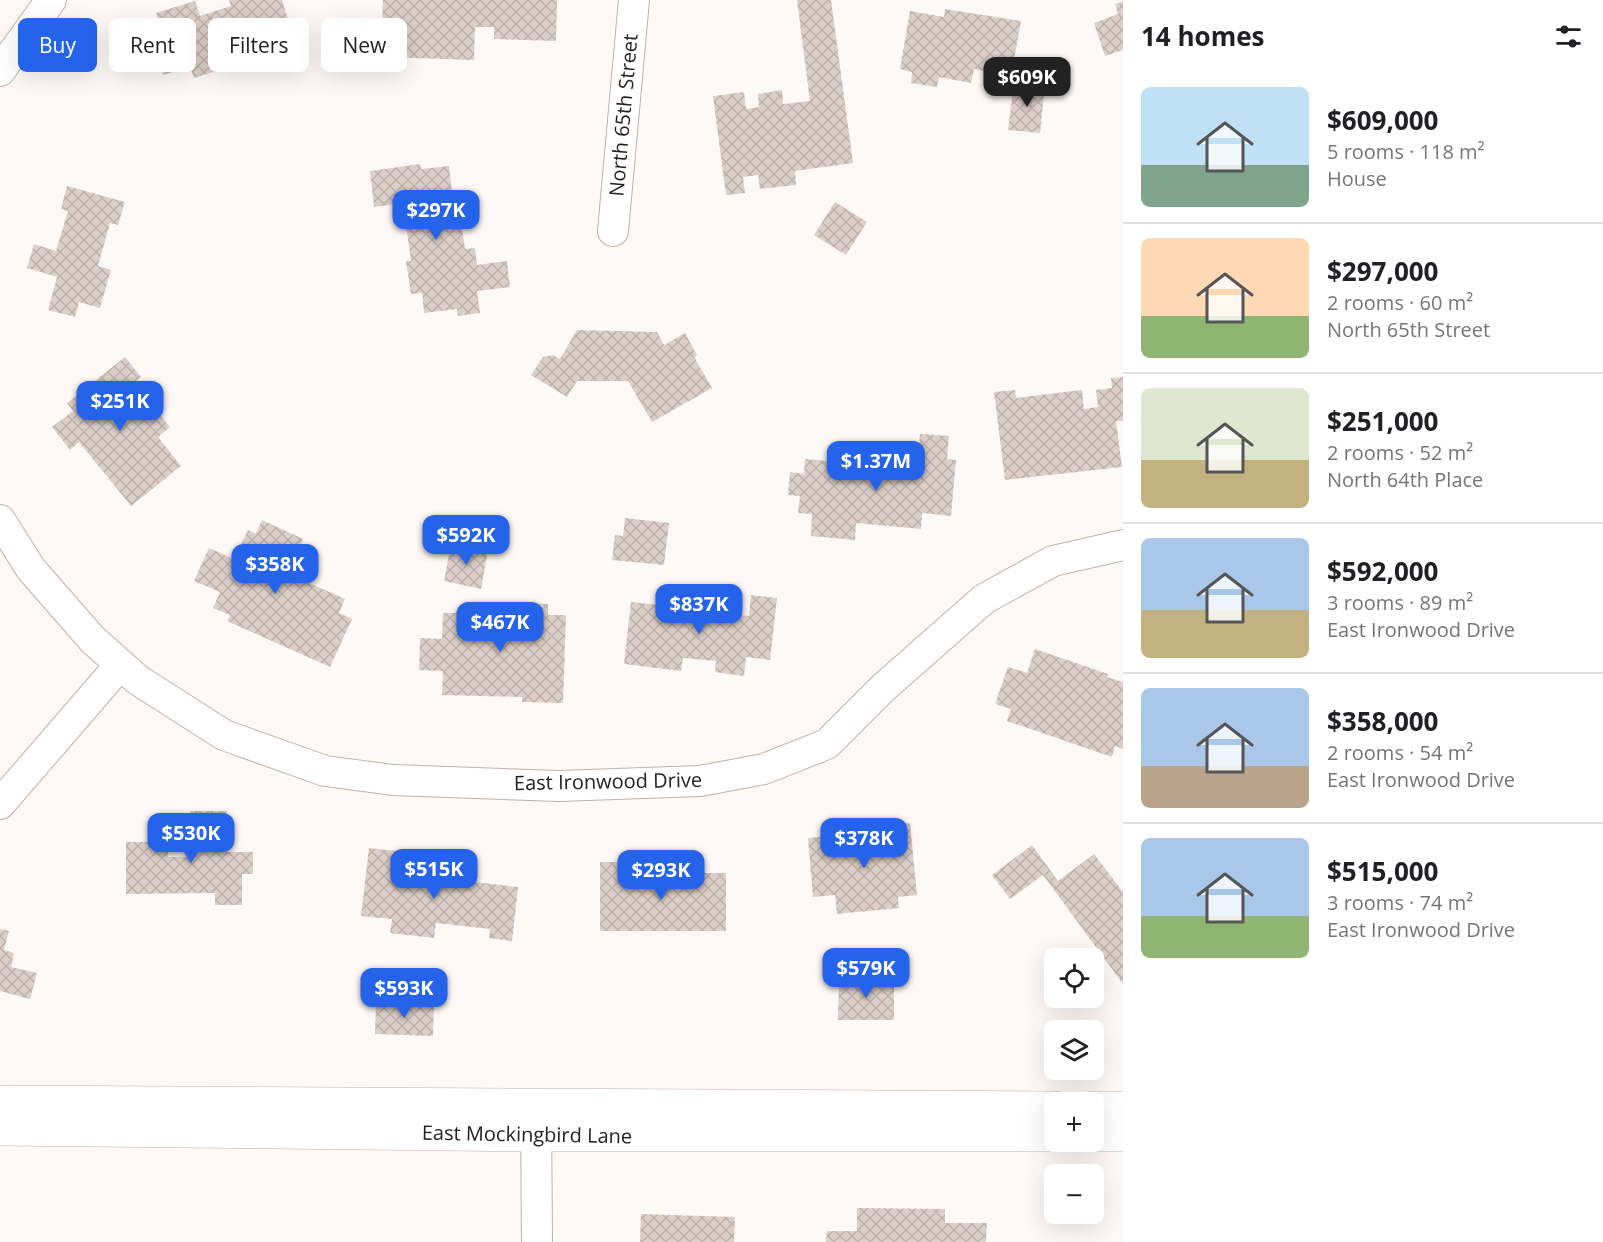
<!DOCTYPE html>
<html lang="en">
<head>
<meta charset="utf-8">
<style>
  body { margin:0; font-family:"Open Sans",sans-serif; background:#f2f2f2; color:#202124; height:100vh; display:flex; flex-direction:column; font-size:22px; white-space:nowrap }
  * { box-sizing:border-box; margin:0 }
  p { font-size:20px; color:#757577 }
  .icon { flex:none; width:33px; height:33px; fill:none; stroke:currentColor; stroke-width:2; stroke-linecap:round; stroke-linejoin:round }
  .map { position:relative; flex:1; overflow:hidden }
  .sheet { display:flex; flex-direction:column; background:#fff; width:480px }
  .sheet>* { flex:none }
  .guide { position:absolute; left:18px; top:18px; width:570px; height:54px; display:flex; gap:12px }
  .fabs { position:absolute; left:1044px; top:948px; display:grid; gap:12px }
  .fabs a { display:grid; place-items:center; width:60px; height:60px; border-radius:9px; background:#fff; box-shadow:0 6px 24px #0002; font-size:30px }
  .price { position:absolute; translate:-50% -51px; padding:0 14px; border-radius:12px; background:#2563eb; color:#fff; font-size:20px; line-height:39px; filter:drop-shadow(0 2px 3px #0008) }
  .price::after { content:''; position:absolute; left:50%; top:36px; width:18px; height:14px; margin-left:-9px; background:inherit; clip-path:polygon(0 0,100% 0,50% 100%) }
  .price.current { background:#222; color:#fff }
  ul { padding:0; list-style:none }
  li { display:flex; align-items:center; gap:18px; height:150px; padding:0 18px }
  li+li { border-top:2px solid #e0e0e0 }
  li span { display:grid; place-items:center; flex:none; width:168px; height:120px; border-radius:9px; color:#555 }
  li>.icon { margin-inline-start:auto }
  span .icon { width:72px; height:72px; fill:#fffc; stroke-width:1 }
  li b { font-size:26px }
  h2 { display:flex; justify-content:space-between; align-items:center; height:72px; padding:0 18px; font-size:26px }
  .tag { padding:0 21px; border-radius:9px; background:#fff; box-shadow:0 6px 24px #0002; font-size:21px; line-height:54px }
  .tag.current { background:#2563eb; color:#fff }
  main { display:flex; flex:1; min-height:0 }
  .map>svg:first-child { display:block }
  .building { fill:url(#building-cross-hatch) }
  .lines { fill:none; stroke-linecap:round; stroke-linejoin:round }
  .street-casing { stroke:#beb1ab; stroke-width:32 }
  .secondary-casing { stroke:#beb1ab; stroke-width:34 }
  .street { stroke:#fff; stroke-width:30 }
  .secondary { stroke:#fff; stroke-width:33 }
  .labels { text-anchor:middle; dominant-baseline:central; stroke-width:5; stroke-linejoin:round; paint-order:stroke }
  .street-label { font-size:20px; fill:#25211e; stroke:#fff }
</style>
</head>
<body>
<main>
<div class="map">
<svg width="1123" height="1242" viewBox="0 0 1123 1242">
  <defs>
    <pattern id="building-cross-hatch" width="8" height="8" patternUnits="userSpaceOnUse" patternTransform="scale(1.5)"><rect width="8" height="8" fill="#dccfc9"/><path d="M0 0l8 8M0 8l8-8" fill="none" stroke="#bdb1ac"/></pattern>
  </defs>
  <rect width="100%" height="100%" fill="#fef9f6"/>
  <path class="building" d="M229,0H282L289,23L275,27L285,59L248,70L246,62L194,78L190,67L163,75L154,45L165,41L156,13L195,1L200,16L231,6Z
    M383,0H557L556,41L494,39V27H475L474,60L381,57Z
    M797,0H831L853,163L795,171L796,185L760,189L758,175L743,177L745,193L726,195L713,96L744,92L746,109L759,107L758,94L782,90L783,104L810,101Z
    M1123,2V50L1105,56L1094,23L1118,14L1115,4Z
    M945,9L1021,21L1011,76L974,69L971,83L939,77L937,87L911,83L912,72L900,69L910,11L944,17Z
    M1014,83L1045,86L1040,133L1008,130Z
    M420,164L421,169L449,166L453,200L439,202L441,217L460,214L465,249L475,248L477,265L507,261L510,287L477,291L480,313L458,316L457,309L424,313L422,293L411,294L406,261H411L403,203L374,207L370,171Z
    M67,186L125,202L118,225L110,223L98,266L111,270L100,308L79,302L75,317L48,310L57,277L27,268L34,244L56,251L68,211L61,209Z
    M835,202L867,222L846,255L814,235Z
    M577,330L657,332L664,345L685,333L697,355L694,357L712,388L652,422L628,381H577L567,397L531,375L543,357L553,355L560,359Z
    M125,357L141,377L134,382L170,427L158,437L181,466L131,506L79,442L70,450L52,427L73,411L67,403Z
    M1123,377V421H1116L1122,467L1005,480L994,392L1015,390L1016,398L1082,390L1084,409L1098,407L1096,390L1112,388L1111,378Z
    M920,434L949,436L947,459L956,460L951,516L922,513L921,529L856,523L855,540L811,536L812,514L798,513L800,496L788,495L790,472L804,474L805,459L917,469Z
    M625,518L669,523L664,565L612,560L615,535L623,536Z
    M262,520L303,539L287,573L345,599L339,613L352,619L330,667L227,621L230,615L213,608L220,592L194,581L209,548L234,559L248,530L256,534Z
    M451,544L488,550L481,589L444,581Z
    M751,595L777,598L770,660L746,657L744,676L715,672L716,661L683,658L681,671L624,664L631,602L659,605V597L691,600L690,610L749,616Z
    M475,602L548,604V615H566L563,703L522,702V697L442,695L443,671L419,670L420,638L442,639L443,613H475Z
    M1035,649L1108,674L1107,677L1123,682V749L1115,746L1112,757L1007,721L1011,709L995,704L1008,667L1027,673Z
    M190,811H227V852H253V874H242V905H215V893L126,894V842H168V857H190Z
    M910,823L917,895L898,897L899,908L837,914L835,895L813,897L808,838L887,831V826Z
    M1032,845L1058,881L1094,854L1123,892V984L1043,875L1010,899L992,875Z
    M369,848L405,852L402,874L518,887L512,941L489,938L490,929L436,923L434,938L390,933L392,919L361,916Z
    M600,862H626V873H650V882L678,881V873H726V931H600Z
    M0,929L9,931L4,950L14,953L11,967L37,973L30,999L0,991Z
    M860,969H876V982L894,983V1020H838L839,982H860Z
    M376,1001L434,1003L433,1036L375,1034Z
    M857,1208L945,1209V1223H987L986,1242H826L827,1231H857Z
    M641,1214L735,1217L734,1242H640Z"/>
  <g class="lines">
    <defs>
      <path id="street" d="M0,71L51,0
        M613,231L634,0
        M0,520L31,569L92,639L138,680L224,735L325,771L393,780L559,786L700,781L764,769L827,744L883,688L984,599L1053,561L1123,545
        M0,804L120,665
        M536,1110L537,1242"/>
      <path id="secondary" d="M0,1102L1054,1108
        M1094,1108H1123
        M0,1129L536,1135H1054
        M1094,1135H1123"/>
    </defs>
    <use href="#street" class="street-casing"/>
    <use href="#secondary" class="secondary-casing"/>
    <use href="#street" class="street"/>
    <use href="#secondary" class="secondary"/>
  </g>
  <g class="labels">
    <g class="street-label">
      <text transform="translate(623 115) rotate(-85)">North 65th Street</text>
      <text transform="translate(608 781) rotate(-1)">East Ironwood Drive</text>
      <text transform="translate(527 1134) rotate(1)">East Mockingbird Lane</text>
    </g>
  </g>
</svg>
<div class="fabs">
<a><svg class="icon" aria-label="locate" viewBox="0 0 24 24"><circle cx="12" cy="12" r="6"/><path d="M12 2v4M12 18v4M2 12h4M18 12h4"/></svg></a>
<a><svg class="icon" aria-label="layers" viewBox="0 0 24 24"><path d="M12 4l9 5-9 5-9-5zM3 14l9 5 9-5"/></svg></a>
<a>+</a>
<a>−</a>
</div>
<b class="price current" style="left:1027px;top:108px">$609K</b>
<b class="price" style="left:436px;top:241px">$297K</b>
<b class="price" style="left:120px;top:432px">$251K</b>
<b class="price" style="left:876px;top:492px">$1.37M</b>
<b class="price" style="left:466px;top:566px">$592K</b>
<b class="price" style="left:275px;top:595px">$358K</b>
<b class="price" style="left:699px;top:635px">$837K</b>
<b class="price" style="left:500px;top:653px">$467K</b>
<b class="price" style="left:191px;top:864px">$530K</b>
<b class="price" style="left:864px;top:869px">$378K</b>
<b class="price" style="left:434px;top:900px">$515K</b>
<b class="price" style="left:661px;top:901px">$293K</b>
<b class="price" style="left:866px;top:999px">$579K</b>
<b class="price" style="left:404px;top:1019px">$593K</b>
<div class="guide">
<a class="tag current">Buy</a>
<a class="tag">Rent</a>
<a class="tag">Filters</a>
<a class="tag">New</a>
</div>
</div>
<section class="sheet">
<h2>14 homes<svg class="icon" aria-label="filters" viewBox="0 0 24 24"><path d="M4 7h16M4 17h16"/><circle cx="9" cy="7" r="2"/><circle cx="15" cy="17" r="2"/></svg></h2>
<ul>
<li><span style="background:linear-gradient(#bfe0f5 65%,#7fa58c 0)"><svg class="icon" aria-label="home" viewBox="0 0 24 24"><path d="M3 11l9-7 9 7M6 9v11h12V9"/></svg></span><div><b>$609,000</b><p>5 rooms · 118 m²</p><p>House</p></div></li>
<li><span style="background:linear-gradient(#ffd9b3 65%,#8fb573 0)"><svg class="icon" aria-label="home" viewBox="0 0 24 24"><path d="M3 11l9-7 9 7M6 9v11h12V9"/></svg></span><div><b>$297,000</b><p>2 rooms · 60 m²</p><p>North 65th Street</p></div></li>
<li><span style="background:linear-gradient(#dfe7d0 60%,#c2b280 0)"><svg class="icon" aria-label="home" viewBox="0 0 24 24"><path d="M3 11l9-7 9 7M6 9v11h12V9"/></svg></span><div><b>$251,000</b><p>2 rooms · 52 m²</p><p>North 64th Place</p></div></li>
<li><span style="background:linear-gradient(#a9c7e8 60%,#c2b280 0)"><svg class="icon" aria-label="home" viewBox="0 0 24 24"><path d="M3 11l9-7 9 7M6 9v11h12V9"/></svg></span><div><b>$592,000</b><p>3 rooms · 89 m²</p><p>East Ironwood Drive</p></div></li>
<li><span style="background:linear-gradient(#a9c7e8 65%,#b9a48a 0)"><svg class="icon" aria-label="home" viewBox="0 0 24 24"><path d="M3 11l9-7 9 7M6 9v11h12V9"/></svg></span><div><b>$358,000</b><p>2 rooms · 54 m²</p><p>East Ironwood Drive</p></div></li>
<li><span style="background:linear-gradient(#a9c7e8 65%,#8fb573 0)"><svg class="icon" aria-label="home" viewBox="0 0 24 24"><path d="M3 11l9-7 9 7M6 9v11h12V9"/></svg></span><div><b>$515,000</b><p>3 rooms · 74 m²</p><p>East Ironwood Drive</p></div></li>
</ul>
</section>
</main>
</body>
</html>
